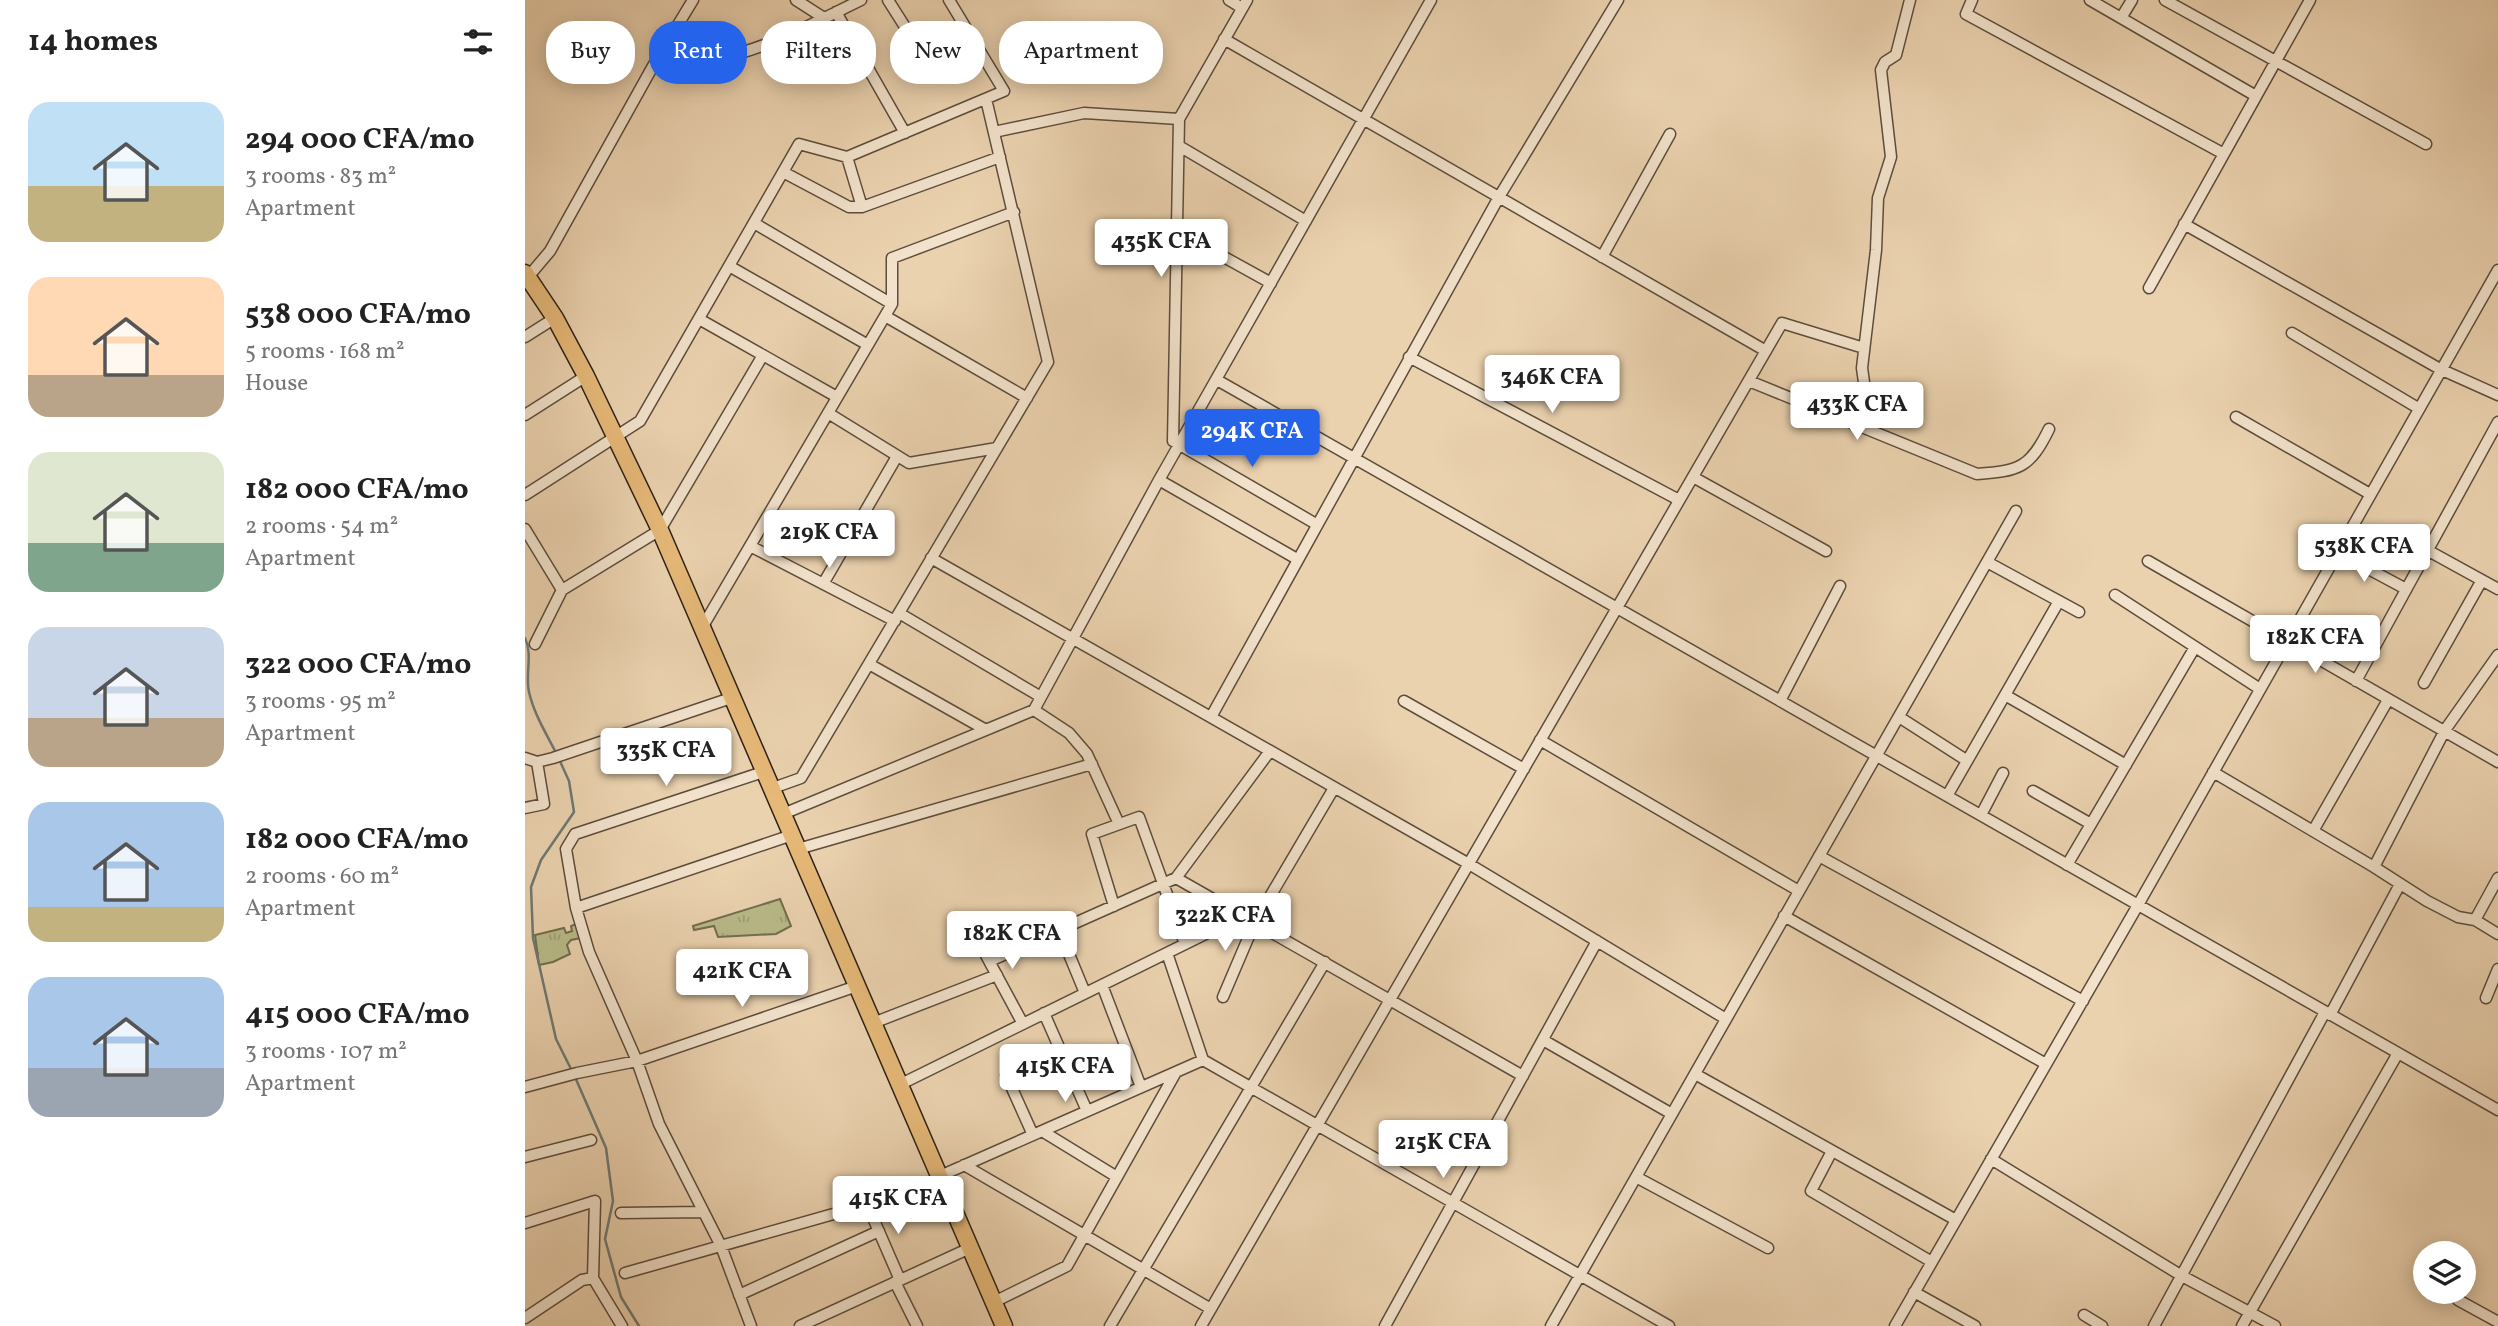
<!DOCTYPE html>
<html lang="en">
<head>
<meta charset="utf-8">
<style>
  body { margin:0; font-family:Vollkorn,serif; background:#f2f2f2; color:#222; height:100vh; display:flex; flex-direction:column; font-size:26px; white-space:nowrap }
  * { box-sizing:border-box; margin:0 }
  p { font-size:23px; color:#767676 }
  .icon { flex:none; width:38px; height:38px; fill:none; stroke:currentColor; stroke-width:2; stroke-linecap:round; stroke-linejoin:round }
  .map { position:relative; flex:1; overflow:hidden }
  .drawer { display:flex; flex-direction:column; background:#fff; width:525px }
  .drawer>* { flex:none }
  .hud { position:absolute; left:21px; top:21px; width:665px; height:63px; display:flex; gap:14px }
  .tools { position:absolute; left:1888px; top:1241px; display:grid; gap:14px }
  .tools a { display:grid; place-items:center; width:63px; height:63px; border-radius:50%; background:#fff; box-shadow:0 4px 18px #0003; font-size:35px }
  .price { position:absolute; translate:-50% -60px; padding:0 16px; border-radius:7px; background:#fff; color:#222; font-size:23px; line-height:46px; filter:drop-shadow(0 2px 4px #0008) }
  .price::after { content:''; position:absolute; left:50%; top:42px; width:21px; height:16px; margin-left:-10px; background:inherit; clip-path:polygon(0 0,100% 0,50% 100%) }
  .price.on { background:#2563eb; color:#fff }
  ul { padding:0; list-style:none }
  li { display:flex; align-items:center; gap:21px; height:175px; padding:0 28px }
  li span { display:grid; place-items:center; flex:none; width:196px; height:140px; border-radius:21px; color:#555 }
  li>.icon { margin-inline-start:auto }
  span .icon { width:84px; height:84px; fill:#fffc; stroke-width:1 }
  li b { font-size:30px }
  h2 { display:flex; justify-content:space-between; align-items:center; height:84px; padding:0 28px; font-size:30px }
  .tag { padding:0 24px; border-radius:28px; background:#fff; box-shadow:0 4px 18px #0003; font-size:24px; line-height:63px }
  .tag.on { background:#2563eb; color:#fff }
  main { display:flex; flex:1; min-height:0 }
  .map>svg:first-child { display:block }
  .park { fill:url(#park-tufts); stroke:#726e50; stroke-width:2 }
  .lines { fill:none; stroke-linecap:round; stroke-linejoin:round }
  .stream { stroke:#6e7a75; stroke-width:2.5 }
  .minor-casing { stroke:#5c4d3d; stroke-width:13 }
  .primary-casing { stroke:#2c2117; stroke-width:19 }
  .minor { stroke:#f2e2cb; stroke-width:10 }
  .primary { stroke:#e6b978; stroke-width:16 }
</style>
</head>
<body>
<main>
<section class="drawer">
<h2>14 homes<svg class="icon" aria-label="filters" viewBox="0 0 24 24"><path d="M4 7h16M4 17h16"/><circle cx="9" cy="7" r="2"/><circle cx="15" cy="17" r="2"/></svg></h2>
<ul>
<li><span style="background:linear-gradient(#bfe0f5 60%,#c2b280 0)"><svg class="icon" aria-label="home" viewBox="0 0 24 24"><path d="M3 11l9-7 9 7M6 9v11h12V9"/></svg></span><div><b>294 000 CFA/mo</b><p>3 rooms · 83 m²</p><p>Apartment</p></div></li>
<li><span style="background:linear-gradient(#ffd9b3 70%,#b9a48a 0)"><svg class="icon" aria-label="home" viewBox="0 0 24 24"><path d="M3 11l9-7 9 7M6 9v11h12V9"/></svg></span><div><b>538 000 CFA/mo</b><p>5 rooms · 168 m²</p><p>House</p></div></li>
<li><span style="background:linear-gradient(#dfe7d0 65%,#7fa58c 0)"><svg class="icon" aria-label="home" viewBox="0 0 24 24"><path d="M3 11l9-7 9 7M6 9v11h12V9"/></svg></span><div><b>182 000 CFA/mo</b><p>2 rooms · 54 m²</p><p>Apartment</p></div></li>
<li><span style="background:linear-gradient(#c9d6e8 65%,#b9a48a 0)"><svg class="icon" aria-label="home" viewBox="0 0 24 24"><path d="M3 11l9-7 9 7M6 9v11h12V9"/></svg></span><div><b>322 000 CFA/mo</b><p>3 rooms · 95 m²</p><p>Apartment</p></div></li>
<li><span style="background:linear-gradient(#a9c7e8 75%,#c2b280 0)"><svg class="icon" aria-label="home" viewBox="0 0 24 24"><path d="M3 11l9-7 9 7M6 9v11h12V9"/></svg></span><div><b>182 000 CFA/mo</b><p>2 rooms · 60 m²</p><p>Apartment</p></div></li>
<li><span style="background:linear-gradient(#a9c7e8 65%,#9aa5b1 0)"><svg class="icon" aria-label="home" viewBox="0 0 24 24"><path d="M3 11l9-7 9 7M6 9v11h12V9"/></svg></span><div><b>415 000 CFA/mo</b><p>3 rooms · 107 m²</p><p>Apartment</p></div></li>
</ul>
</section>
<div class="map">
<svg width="1973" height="1326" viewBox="0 0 1973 1326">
  <defs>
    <pattern id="park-tufts" width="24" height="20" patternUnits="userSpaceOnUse" patternTransform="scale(1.75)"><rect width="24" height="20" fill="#b9bb89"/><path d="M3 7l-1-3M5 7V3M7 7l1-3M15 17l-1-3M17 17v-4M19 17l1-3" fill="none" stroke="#9fa076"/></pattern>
  </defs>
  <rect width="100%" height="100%" fill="#ebd2af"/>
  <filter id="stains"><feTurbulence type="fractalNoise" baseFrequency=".00286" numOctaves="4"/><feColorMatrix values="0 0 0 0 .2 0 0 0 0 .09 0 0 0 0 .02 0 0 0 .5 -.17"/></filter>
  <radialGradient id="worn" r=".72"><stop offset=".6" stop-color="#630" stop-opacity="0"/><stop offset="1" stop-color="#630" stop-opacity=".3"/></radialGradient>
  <path class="park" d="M255,899L266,926L251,934L193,937L189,926L169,930L168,926Z
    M51,924L61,937L46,940L42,945L45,954L28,962L14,965L10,935L39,928L41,933L47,931L46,926Z"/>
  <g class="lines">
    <path class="stream" d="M0,638C8,655 0,674 4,692C9,714 21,733 31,753
      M34,759L44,781L49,812L16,860L6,887L8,938L31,1039L47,1071
      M50,1077L81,1148L88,1201L80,1239L96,1297L114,1326"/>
    <defs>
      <path id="minor" d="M271,0L299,18
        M363,0L401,60
        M704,0L717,8
        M722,0L654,119L648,441L791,524
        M1447,0L1441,14L1699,154
        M1565,0L1731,96
        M1640,0L1901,144
        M311,12L380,133
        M1596,18L1607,0
        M699,39L1241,351
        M128,66L168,0
        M469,132L559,113L654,119
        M654,146L781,221
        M322,157L479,91L424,0
        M258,172L324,207H337L475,157
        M229,223L367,304
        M1659,224L1915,369L1973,395
        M652,231L746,283
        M1077,257L1145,134
        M204,266L343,345
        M3,277L25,251L128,66C158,64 187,61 215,53C257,41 297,19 336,0
        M1624,288L1785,0
        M360,316L502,398
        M174,319L312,397
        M1767,333L1893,408
        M0,337L30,318
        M884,357L1154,500
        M692,380L1973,1110
        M1224,381L1452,474C1494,471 1505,468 1524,429
        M303,413L384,463L472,448
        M0,415L61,376
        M1711,417L1845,494
        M1340,428L1343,411L1337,368L1351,250L1353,198L1366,157L1356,70L1360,62L1371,55L1385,0
        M1168,477L1301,551
        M634,480L772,559
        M0,495L115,421L274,144L322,157L337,207
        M0,529L37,590
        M225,546L370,621
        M1902,550L1973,589
        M1812,552L1881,589
        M406,558L944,864L1201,1019
        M1623,561L1973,762
        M1462,562L1554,612
        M298,584L371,458
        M1590,595L1735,689
        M374,613L516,697
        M178,626L367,304V258L489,212
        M10,644L37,590L135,530L238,355
        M344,664L461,730
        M1831,681L1973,422
        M1899,683L1957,580
        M1480,695L1601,765
        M879,701L999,769
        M1255,701L1315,586
        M509,710L544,733L562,754L594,824
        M686,717L974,197L1093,0
        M1374,717L1441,760
        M1015,740L1274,891
        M0,758L12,762L28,758L209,697
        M1688,772L1849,867L1902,901L1933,917L1950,920L1973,934
        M248,788L276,778L523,362L461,99
        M1508,791L1566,824
        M1422,796L1534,601
        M0,808L19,804L12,762
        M258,814L509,710L634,480L906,0
        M1456,815L1478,773
        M1788,831L1863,700
        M273,849L567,764
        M1294,856L1558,1001
        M1542,865L1670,647
        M1849,867L1920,730L1973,655
        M651,878L998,1076
        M589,906L567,834L614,817L660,944
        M51,908L267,835
        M1259,916L1521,1064
        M1950,920L1973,878
        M534,930L560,993
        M449,933L498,1024
        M642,953L678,1060L1144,1326
        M465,961L651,878L745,751
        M577,985L616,1087
        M698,997L730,922L809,788
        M1961,998L1973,969
        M519,1013L562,1111
        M1805,1015L1874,886
        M348,1023L472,975
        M1018,1040L1147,1114
        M1170,1074L1431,1220
        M481,1075L508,1135
        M374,1085L719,915
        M0,1087L52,1073L112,1061L332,986
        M517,1131L592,1177
        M1307,1151L1286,1191L1407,1262
        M0,1157L66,1140
        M1466,1159L1657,1276L1750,1326
        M439,1165L686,1309
        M415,1176L678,1060
        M1111,1177L1243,1248
        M342,1204L375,1280
        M96,1213L178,1212
        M0,1223L70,1201L68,1278L97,1326
        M100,1273L418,1183
        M370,1282L392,1326
        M1389,1292L1450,1326
        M214,1295L354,1231
        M1933,1300L1973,1322
        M469,1302L542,1266L651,1072
        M1559,1315L1577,1326
        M0,1318L57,1280L68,1278
        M226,1326L196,1246L134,1124L112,1061L64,952L51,908L41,849L50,834L241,771
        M275,1326L445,1248
        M585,1326L800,962
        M676,1326L1257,323L1339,348
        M860,1326L1072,941
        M1026,1326L1491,511
        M1370,1326L1613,905L1973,270
        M1629,1326L1800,1012
        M1717,1326L1873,1053"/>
      <path id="primary" d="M0,273L30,318L61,376L135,530L479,1326"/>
    </defs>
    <use href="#minor" class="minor-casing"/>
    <use href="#primary" class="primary-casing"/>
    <use href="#minor" class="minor"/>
    <use href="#primary" class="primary"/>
  </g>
  <rect width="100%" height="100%" filter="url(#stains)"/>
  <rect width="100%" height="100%" fill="url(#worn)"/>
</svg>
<div class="tools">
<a><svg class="icon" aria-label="layers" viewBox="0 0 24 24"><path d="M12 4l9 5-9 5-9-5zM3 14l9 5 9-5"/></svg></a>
</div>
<b class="price" style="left:636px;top:279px">435K CFA</b>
<b class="price" style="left:1027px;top:415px">346K CFA</b>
<b class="price" style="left:1332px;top:442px">433K CFA</b>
<b class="price on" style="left:727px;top:469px">294K CFA</b>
<b class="price" style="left:304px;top:570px">219K CFA</b>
<b class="price" style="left:1839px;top:584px">538K CFA</b>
<b class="price" style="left:1790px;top:675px">182K CFA</b>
<b class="price" style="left:141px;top:788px">335K CFA</b>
<b class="price" style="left:700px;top:953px">322K CFA</b>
<b class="price" style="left:487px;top:971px">182K CFA</b>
<b class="price" style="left:217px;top:1009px">421K CFA</b>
<b class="price" style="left:540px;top:1104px">415K CFA</b>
<b class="price" style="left:918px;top:1180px">215K CFA</b>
<b class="price" style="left:373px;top:1236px">415K CFA</b>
<div class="hud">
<a class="tag">Buy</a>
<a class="tag on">Rent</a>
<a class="tag">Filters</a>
<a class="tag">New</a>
<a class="tag">Apartment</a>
</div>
</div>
</main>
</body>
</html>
